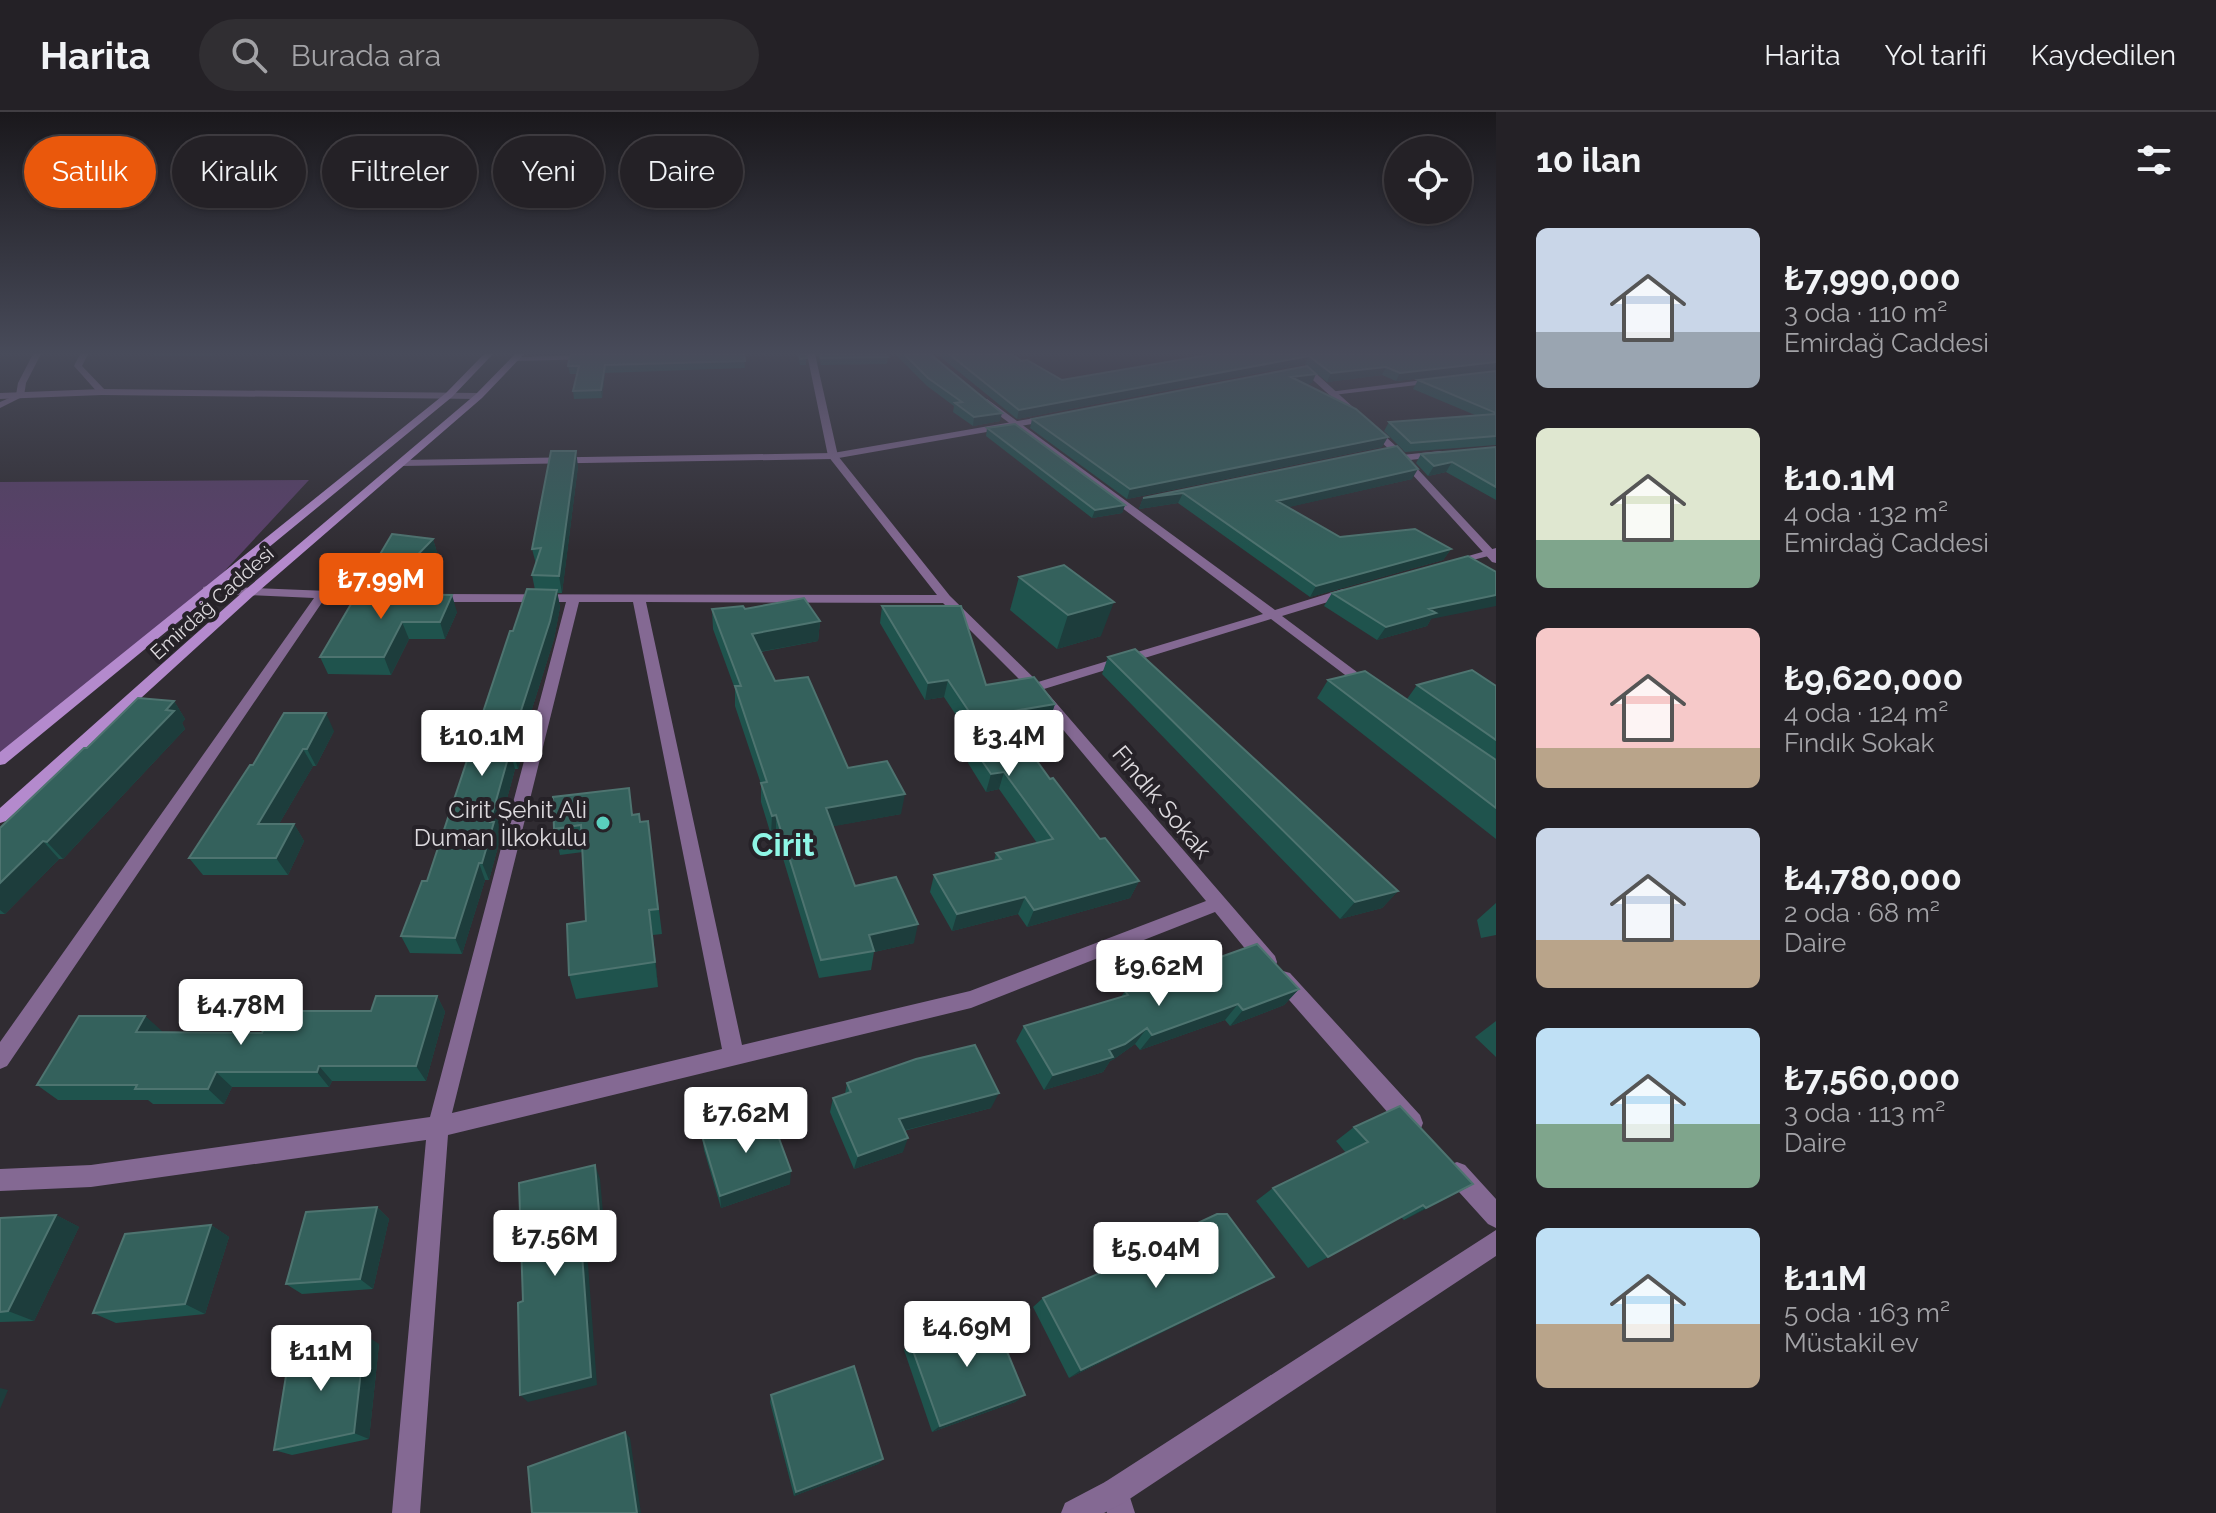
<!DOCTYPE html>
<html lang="tr">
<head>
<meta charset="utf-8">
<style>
  body { margin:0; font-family:Raleway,sans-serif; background:#302e32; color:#f1f3f6; height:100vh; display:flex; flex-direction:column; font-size:30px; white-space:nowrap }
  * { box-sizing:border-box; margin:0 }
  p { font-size:26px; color:#a3a3a7 }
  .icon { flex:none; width:44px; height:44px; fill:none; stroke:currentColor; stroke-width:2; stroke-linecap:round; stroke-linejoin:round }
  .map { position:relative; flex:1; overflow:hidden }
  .drawer { display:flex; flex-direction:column; background:#242126; width:720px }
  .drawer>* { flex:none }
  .banner { position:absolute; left:24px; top:24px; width:760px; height:72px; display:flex; gap:16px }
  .buttons { position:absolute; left:1384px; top:24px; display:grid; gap:16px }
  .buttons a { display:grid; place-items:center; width:88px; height:88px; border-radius:50%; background:#242126; box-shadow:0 2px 6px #0004,0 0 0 2px #413e43; font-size:40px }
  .price { position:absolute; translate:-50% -68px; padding:0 18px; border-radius:8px; background:#fff; color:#222; font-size:26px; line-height:52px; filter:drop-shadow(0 2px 4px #0008) }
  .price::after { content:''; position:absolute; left:50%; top:48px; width:24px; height:18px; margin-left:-12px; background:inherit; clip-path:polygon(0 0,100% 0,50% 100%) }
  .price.current { background:#ea580c; color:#fff }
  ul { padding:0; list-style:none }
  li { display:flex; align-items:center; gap:24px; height:200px; padding:0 40px }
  li span { display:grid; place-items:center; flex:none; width:224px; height:160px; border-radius:12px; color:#555 }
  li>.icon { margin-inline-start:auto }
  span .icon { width:96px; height:96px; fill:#fffc; stroke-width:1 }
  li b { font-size:34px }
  h2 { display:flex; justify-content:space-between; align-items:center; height:96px; padding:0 40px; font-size:34px }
  .chip { padding:0 28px; border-radius:36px; background:#242126; box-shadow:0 2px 6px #0004,0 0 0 2px #413e43; font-size:28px; line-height:72px }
  .chip.current { background:#ea580c; color:#fff }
  header { display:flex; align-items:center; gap:48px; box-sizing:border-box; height:112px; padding:0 40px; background:#242126; border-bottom:2px solid #413e43 }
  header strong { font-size:38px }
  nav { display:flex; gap:44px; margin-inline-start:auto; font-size:28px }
  .search { width:560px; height:72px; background:#302e32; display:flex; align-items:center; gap:20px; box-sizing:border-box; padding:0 28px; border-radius:44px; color:#a3a3a7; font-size:30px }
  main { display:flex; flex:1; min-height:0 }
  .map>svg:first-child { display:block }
  .green { fill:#5a3f6a }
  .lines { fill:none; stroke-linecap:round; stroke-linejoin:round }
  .minor { fill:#846993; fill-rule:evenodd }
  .tertiary { fill:#846993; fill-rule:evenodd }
  .secondary { fill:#b48acd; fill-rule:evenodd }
  .wall { fill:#1f534d }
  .shaded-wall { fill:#1d3d3c }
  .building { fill:#34615c; stroke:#4e7470; stroke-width:2 }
  .poi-dot { fill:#5acebd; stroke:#262228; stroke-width:3 }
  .labels { text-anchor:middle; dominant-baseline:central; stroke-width:8; stroke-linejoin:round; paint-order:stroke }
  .far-street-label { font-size:20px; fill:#dcd9dd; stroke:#262228 }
  .street-label { font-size:24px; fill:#dcd9dd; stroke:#262228 }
  .poi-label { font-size:24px; fill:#dcd9dd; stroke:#262228; text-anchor:end }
  .district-label { font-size:32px; font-weight:bold; fill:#8ef6e5; stroke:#262228 }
</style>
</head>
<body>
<header>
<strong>Harita</strong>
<div class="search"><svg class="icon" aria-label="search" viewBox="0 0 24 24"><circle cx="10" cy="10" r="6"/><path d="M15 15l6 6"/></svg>Burada ara</div>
<nav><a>Harita</a><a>Yol tarifi</a><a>Kaydedilen</a></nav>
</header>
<main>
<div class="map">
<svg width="1496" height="1401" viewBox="0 0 1496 1401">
  <rect width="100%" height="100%" fill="#302c32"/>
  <path class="green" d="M309,368L207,478L0,651V370Z"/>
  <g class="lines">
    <path class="minor" d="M33,242H41L26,271L24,284L0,296V290L16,283L18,271Z
      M80,242H88L82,254L105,278V282H99L74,254Z
      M807,242H815L838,344L950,484L1038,570L1263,502L984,292V288L987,287L1275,498L1343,477H1351V483L1282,504L1377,575L1375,578H1365L1271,507L1044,577L1275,844L1277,850L1275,856L1268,858L1261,856L1215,800L971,896L448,1023L420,1401H392L426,1028L91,1075L0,1079V1057L91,1053L430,1005L566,490H432L426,486L432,482L937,483L828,344ZM579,490H633L722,937L452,1001ZM646,490L943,491L1030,578L1206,789L970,879L742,933Z
      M589,243L592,247L518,249L514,247L518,245Z
      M1439,266L1442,270L1333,283L1329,280Z
      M1440,339L1443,340V344L1402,349L1397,346L1402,343Z
      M1496,436V442L1450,454L1444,451Z
      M207,474L377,481L383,485L377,489L325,486L7,954L0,957V930L314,486L203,481V475Z
      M1283,859L1290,861L1420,1003L1423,1011L1420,1019L1412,1022L1404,1019L1276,873L1273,867L1276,861Z
      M1457,1050L1465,1053L1496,1087V1116L1488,1112L1449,1069L1446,1061L1449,1053Z
      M1115,1366L1125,1370L1135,1401H1107L1101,1380L1105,1370Z"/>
    <path class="tertiary" d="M1303,255H1309L1397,335L1496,441V451L1492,450L1391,339L1303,259Z
      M102,277L479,281L483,284L479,287L102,283L0,287V281Z
      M1052,303L1056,306L1055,308L833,347L401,354L396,351L401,348L833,341Z
      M1496,1118V1144L1125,1390L1104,1401H1061L1065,1391L1105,1370Z"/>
    <path class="secondary" d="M484,242H493L452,285L5,652L0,653V640L446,281Z
      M515,242H524L482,286L253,484L6,709L0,711V696L245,478L476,282Z"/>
  </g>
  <path class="wall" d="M153,242H215L213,244H154Z
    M744,242L745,256L605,261L602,286L574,287L573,279L577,262H570L568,254Z
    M798,242H806V253H800Z
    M818,242H886L888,245L887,252L821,253Z
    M895,242H930L1000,309L973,314L953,300L954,294L927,274Z
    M937,242H1012L1021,249L1062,268L1214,242H1496V258L1396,269L1382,263L1327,270L1305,252L1017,307Z
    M1307,254L1312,271L1305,272L1382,335L1127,387L1030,316L1032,307Z
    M1496,259V333L1405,340L1384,319L1389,310L1475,303L1413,277L1418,268Z
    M987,316L1125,393L1122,401L1092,406L986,324Z
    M1397,334L1412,367L1288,395L1340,425L1451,437L1443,448L1310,485L1178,391L1139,397L1143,386Z
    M1496,335V388L1446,360L1428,364L1416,351L1421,342Z
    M578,354L562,481H557L560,495L554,527L525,619L527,626L518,657H515L498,720L500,727L489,768H485L462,842L410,841L401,824L427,769L513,519L535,478L532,463L536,452L532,437Z
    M433,427L438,444L405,478H387L389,482L457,500L445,527H409L391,563L328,562L320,545L375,475L369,461Z
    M1019,465L1101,524L1057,537L1010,498Z
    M1332,481L1431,507L1427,514L1377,528L1324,494Z
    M882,494L986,573L1055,592L1049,609L1013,616L1050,667L1100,727L1139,769L1130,786L1027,815L1018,802L952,819L930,780L934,763L994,749L996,741L1037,731L999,677L986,680L968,651L972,634L976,633L944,585L925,588L880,511Z
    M712,497H745L820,509L818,529L761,540L775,569L848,656L901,702L833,714L855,774L914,831L874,840L871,858L819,866L776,723H771L761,690V672L735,594V577L713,517Z
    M1108,545L1398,779L1382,796L1340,807L1102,562Z
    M1328,568L1407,587L1417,573L1496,574V727L1317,586Z
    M174,589L185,607L182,611L185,617L63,747H59L5,802H0V716L87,636Z
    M334,619L316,654H313L279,712H294L304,729L288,763H203L189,746L253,653Z
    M633,702L640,710L648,709L662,822L653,823L658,875L576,887L569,863L586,809L583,740L560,743L554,717Z
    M1496,791V823L1481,826L1477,808Z
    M1299,877L1284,893L1230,914L1225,908L1140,938L1135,932L1114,947L1110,949L1103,960L1044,978L1016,929L1024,914L1121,885L1125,879Z
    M437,884L445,900L426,969H332L329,975H232L224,992H153L148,988H58L37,973L145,904L162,920L262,921L371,899Z
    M1496,909V945L1475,925Z
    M847,971L991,996L904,1019L903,1040L854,1057L830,1000L833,986L845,982Z
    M1354,1015L1473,1072L1404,1108L1401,1105L1308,1156L1256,1089L1273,1076L1346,1041L1336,1029Z
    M702,1024L790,1072L721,1096L704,1038Z
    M377,1095L389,1107L373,1177L302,1182L286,1172Z
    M56,1103L79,1115L34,1209L0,1210V1106Z
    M211,1113L229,1125L205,1202L116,1211L93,1201Z
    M1155,1131L1255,1175L1069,1266L1033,1195L1043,1186L1141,1143Z
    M910,1230L1025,1283L1015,1290L932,1320L904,1238Z
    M379,1232L369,1327L292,1343L274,1338Z
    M771,1283L883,1347L878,1352L794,1384L770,1290Z"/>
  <path class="shaded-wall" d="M1309,244L1305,252L1017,307L1019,298Z
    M1496,250V258L1396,269L1400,261Z
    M605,253V261L602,286L601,278Z
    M1386,255L1382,263L1327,270L1331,261Z
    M1316,262L1312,271L1287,275L1291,265Z
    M1002,301L1000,309L973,314L974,305Z
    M1388,325L1382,335L1127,387L1130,377Z
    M576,339L578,354L562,481L559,464Z
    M1452,350L1446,360L1428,364L1434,354Z
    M1418,357L1412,367L1272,399L1277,389Z
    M1183,381L1178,391L1139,397L1143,386Z
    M1125,393L1122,401L1092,406L1095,398Z
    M433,427L438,444L405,478L400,461Z
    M1451,437L1443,448L1310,485L1316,474Z
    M386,475L392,492L379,482Z
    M557,478L560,495L554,527L525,619L527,626L518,657L513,639L518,608Z
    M452,483L457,500L445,527L440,510Z
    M1496,483V494L1431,507L1427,514L1377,528L1386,515L1429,497Z
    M1114,490L1101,524L1057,537L1068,503Z
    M820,509L818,529L752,541V522Z
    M402,510L409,527L391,563L384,545Z
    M948,568L944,585L925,588L928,571Z
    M174,589L185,607L182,611L185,617L63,747L47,730Z
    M1055,592L1049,609L997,618L1002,601Z
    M326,601L334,619L316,654L307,637Z
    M303,637L313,654L269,729L258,712Z
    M510,639L515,657L498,720L500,727L489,768L482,751L490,710Z
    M1004,660L999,677L986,680L991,662Z
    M905,682L901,702L824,716L826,696Z
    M776,703V723H771L772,704Z
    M294,712L304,729L288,763L276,746Z
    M43,729L59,747L5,802L0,798V771Z
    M479,751L485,768L462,842L455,826Z
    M1139,769L1130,786L1027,815L1034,798Z
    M1398,779L1382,796L1340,807L1355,790Z
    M1025,785L1018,802L952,819L957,802Z
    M649,798L653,823L658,875L655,850Z
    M918,812L914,831L874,840L869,823Z
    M1299,877L1284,893L1230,914L1243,898Z
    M437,884L445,900L426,969L416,954Z
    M1238,892L1225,908L1140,938L1152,923Z
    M145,904L162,919L154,936L136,920Z
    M1147,916L1135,932L1114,947L1110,949L1103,960L1044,978L1053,963L1109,938Z
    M319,954L332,969L329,975L317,960Z
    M216,960L232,975L224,992L208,977Z
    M999,981L991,996L894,1021L899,1007Z
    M908,1026L903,1040L854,1057L858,1044Z
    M595,1053L600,1067L606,1134L587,1139L597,1273L528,1290L520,1283L581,1128Z
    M791,1059L790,1072L721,1096L720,1084Z
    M1473,1072L1450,1085L1404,1108L1426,1096Z
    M377,1095L389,1107L373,1177L360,1167Z
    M56,1103L79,1115L34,1209L8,1199Z
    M211,1113L229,1125L205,1202L185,1192Z
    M1274,1165L1255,1175L1069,1266L1081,1258Z
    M365,1223L379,1232L369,1327L354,1321Z
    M0,1276L8,1278L0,1297Z
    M1025,1283L1015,1290L932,1320L940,1314Z
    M625,1320L630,1326L641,1401H637Z
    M883,1347L878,1352L794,1384L796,1380Z"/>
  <path class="building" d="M570,242H744L745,249L605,253L601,278L573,279L579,254H568Z
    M799,242H806L807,246L800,247Z
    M820,242H886L888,245L821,246Z
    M904,242H930L1002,301L974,305L955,291L962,290L928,266Z
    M949,242H1012L1021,249L1027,248L1062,268L1214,242H1496V250L1400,261L1386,255L1331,261L1309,244L1019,298Z
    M1307,254L1316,262L1291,265L1356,297L1388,325L1130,377L1032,307Z
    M1496,259V301L1418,268Z
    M1496,302V324L1411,331L1389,310Z
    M1015,312L1125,393L1095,398L987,316Z
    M1397,334L1418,357L1277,389L1340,425L1415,417L1451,437L1316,474L1183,381L1143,386Z
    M1496,335V375L1452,350L1434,354L1421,342Z
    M551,339H576L559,464L532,463L541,436L532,437Z
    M392,422L433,427L400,461H369Z
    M1468,444L1496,460V483L1429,497L1436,501L1386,515L1332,481Z
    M1064,453L1114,490L1068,503L1019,465Z
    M361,475H386L379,482L452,483L440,510H402L384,545H320Z
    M527,477L557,478L550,509L518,608H522L513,639H510L490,710H494L482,751H479L455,826L401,824L422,769H427L510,519H513Z
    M804,486L820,509L752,522L775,569L808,565L848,656L887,649L905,682L826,696L855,774L896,765L918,812L869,823L874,839L821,848L776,703L772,704L761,671L767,670L735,574H741L712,497L743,494L745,497Z
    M882,494H961L986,573L1034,565L1055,592L1002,601L1050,667L1053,666L1100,727L1105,726L1139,769L1034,798L1025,785L957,802L934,763L1001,747L996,741L1053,727L1004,660L991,662L972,634L990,631L948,568L928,571Z
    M1135,537L1398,779L1355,790L1108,545Z
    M1472,558L1496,574V628L1417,573Z
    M1365,559L1496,648V696L1328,568Z
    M138,586L174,589L166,598L174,599L47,730L43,729L0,771V716L84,636H87Z
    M284,601H326L307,637H303L258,712H294L276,746H189L250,653H253Z
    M629,676L632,703L639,702L640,710L648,709L658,797L649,798L655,850L569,863L567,812L586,809L581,713L554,717L553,685Z
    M1257,832L1299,877L1243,898L1238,892L1152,923L1147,916L1125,932L1109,938L1113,945L1053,963L1024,914L1128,883L1125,879Z
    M376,884H437L416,954H319L317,960H216L208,977H135L137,973H37L79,904H145L136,920L262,921L271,899H371Z
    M975,933L999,981L899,1007L908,1026L858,1044L833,986L851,980L847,971L916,947Z
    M1400,994L1473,1072L1426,1096L1423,1093L1328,1145L1273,1076L1368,1030L1354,1015Z
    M770,1002L791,1059L720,1084L702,1024Z
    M595,1053L601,1123L581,1128L591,1265L520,1283L518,1191L523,1189L519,1071Z
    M377,1095L360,1167L286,1172L306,1100Z
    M1217,1102H1227L1274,1165L1081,1258L1043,1186L1157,1136L1155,1131Z
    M56,1103L8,1199L0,1200V1106Z
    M211,1113L185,1192L93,1201L125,1122Z
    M991,1201L1025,1283L940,1314L910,1230Z
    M365,1223L354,1321L274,1338L290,1239Z
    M854,1254L883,1347L796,1380L771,1283Z
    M625,1320L637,1401H532L528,1355Z"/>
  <linearGradient id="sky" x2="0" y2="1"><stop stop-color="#1a181c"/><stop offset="0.55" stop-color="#484b5a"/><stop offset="1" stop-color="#484b5a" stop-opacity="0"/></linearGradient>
  <rect width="1496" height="439" fill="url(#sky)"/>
  <circle class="poi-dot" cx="603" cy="711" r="8"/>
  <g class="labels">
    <g class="far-street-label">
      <text transform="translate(212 491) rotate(-42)">Emirdağ Caddesi</text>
    </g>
    <g class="street-label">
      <text transform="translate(1162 690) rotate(50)">Fındık Sokak</text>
    </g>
    <g class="poi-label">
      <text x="587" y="697">Cirit Şehit Ali<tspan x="587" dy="28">Duman İlkokulu</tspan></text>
    </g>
    <g class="district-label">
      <text x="783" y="732">Cirit</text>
    </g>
  </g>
</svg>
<div class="buttons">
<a><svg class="icon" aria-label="locate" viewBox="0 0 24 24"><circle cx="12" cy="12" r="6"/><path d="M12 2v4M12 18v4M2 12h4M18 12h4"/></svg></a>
</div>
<b class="price current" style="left:381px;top:509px">₺7.99M</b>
<b class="price" style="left:482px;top:666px">₺10.1M</b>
<b class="price" style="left:1009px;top:666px">₺3.4M</b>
<b class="price" style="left:1159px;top:896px">₺9.62M</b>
<b class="price" style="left:241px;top:935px">₺4.78M</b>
<b class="price" style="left:746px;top:1043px">₺7.62M</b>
<b class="price" style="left:555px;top:1166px">₺7.56M</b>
<b class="price" style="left:1156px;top:1178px">₺5.04M</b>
<b class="price" style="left:967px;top:1257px">₺4.69M</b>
<b class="price" style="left:321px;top:1281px">₺11M</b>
<div class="banner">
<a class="chip current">Satılık</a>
<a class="chip">Kiralık</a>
<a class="chip">Filtreler</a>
<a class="chip">Yeni</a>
<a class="chip">Daire</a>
</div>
</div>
<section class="drawer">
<h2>10 ilan<svg class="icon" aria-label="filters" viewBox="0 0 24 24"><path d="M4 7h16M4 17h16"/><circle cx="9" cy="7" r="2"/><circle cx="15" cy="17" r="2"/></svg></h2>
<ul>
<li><span style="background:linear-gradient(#c9d6e8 65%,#9aa5b1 0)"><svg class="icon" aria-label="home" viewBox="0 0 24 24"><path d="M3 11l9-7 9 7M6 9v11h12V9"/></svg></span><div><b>₺7,990,000</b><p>3 oda · 110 m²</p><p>Emirdağ Caddesi</p></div></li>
<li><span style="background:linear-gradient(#dfe7d0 70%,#7fa58c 0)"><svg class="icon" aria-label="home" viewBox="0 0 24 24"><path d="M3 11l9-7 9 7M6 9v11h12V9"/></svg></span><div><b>₺10.1M</b><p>4 oda · 132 m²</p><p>Emirdağ Caddesi</p></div></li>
<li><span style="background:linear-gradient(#f6c9c9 75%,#b9a48a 0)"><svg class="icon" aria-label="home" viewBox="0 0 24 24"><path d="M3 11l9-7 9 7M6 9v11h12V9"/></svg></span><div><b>₺9,620,000</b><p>4 oda · 124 m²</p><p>Fındık Sokak</p></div></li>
<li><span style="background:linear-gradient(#c9d6e8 70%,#b9a48a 0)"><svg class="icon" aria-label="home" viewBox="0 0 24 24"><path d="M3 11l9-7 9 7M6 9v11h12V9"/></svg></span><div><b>₺4,780,000</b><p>2 oda · 68 m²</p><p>Daire</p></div></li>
<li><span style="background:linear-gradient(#bfe0f5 60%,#7fa58c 0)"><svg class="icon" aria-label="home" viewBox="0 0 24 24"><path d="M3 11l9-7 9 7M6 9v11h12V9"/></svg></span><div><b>₺7,560,000</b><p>3 oda · 113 m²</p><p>Daire</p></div></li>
<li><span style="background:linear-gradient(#bfe0f5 60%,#b9a48a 0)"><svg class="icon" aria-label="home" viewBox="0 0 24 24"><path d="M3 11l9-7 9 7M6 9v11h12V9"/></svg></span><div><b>₺11M</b><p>5 oda · 163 m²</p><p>Müstakil ev</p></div></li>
</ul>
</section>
</main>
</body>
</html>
